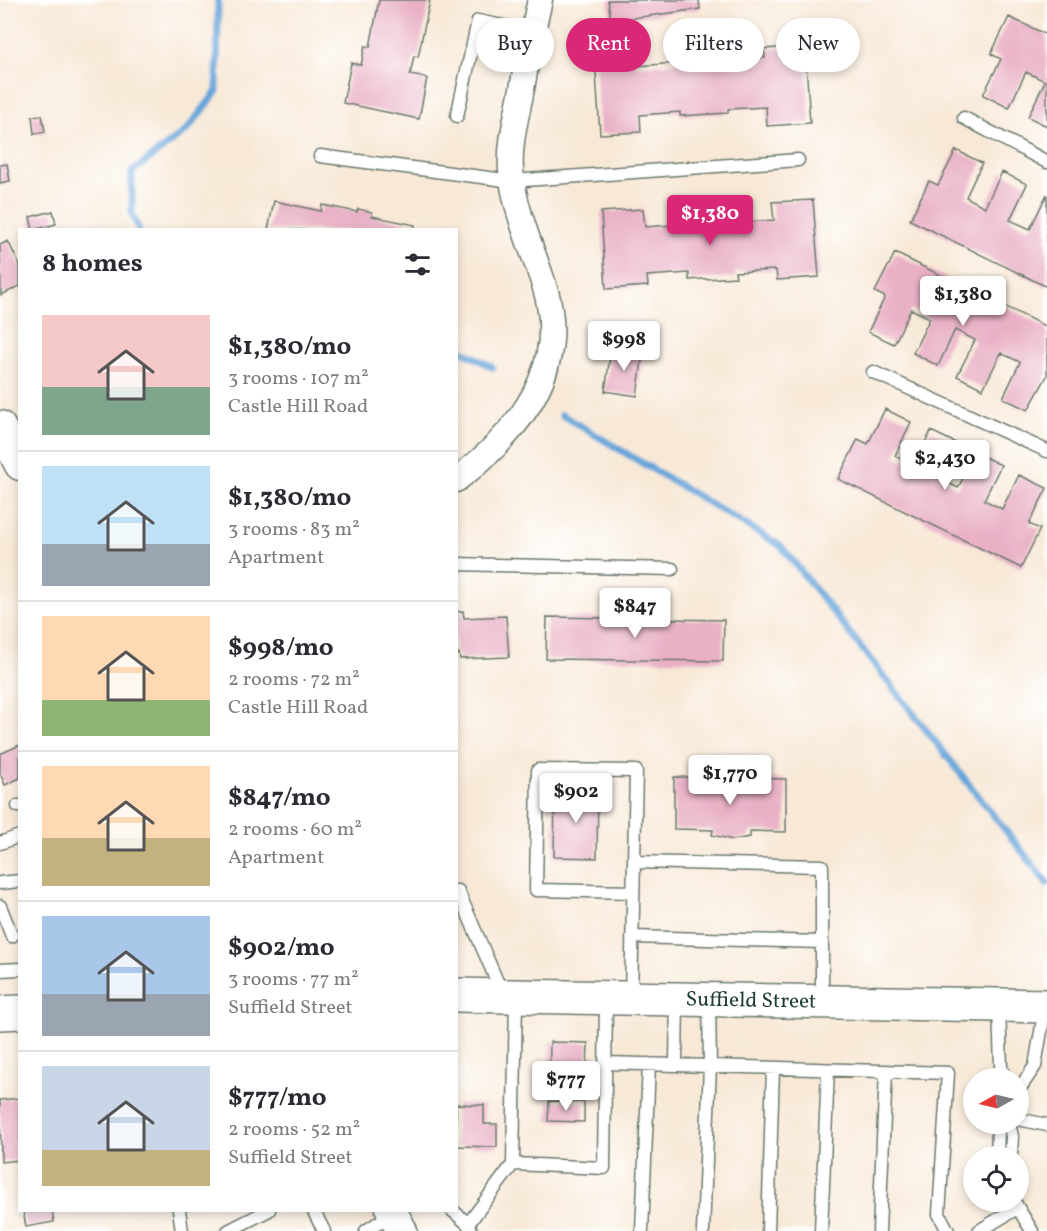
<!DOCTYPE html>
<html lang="en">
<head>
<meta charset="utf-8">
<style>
  body { margin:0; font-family:Vollkorn,serif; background:#f2f2f3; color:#2b2b33; height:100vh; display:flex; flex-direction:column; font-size:22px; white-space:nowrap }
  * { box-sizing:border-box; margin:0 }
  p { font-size:20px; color:#7c7c81 }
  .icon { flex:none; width:33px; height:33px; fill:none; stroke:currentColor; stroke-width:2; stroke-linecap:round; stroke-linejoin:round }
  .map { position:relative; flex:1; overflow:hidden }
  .drawer { position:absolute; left:18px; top:228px; width:440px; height:984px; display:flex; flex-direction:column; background:#fff; border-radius:0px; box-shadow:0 3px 9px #0003 }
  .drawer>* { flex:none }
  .guide { position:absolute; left:476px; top:18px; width:482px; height:54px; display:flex; gap:12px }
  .needle { width:39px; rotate:262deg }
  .tools { position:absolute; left:963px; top:1068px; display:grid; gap:12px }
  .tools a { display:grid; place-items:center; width:66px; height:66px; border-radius:50%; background:#fff; box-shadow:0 3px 9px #0003; font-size:30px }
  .price { position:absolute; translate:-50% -51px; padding:0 14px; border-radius:6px; background:#fff; color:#222; font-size:20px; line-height:39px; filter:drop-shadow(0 2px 3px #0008) }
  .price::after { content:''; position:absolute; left:50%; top:36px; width:18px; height:14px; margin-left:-9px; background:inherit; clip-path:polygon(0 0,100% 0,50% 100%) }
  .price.current { background:#db2777; color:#fff }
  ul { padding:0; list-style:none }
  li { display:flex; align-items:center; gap:18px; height:150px; padding:0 24px }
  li+li { border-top:2px solid #e1e1e2 }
  li span { display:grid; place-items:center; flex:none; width:168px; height:120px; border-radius:0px; color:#555 }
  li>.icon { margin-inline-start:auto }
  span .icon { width:72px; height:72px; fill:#fffc; stroke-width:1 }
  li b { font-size:26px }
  h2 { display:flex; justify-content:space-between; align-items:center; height:72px; padding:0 24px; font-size:26px }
  .pill { padding:0 21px; border-radius:27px; background:#fff; box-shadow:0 3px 9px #0003; font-size:21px; line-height:54px }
  .pill.current { background:#db2777; color:#fff }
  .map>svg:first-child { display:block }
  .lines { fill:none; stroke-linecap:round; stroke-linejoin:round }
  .stream { stroke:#67a5d9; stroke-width:7 }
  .building { fill:#e9b0c6 }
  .service-casing { stroke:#6b796d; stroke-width:15 }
  .minor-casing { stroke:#6b796d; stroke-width:27 }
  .tertiary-casing { stroke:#6b796d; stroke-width:33 }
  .secondary-casing { stroke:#6b796d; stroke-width:36 }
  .service { stroke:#fff; stroke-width:12 }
  .minor { stroke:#fff; stroke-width:24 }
  .tertiary { stroke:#fff; stroke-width:30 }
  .secondary { stroke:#fff; stroke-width:33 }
  .labels { text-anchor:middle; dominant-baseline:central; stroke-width:5; stroke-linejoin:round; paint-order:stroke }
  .street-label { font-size:21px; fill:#1f3d34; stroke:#fff }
</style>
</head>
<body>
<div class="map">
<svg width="1047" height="1231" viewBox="0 0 1047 1231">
  <rect width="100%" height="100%" fill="#fff"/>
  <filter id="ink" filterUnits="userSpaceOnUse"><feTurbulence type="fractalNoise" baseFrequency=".0167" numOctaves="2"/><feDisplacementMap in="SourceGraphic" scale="12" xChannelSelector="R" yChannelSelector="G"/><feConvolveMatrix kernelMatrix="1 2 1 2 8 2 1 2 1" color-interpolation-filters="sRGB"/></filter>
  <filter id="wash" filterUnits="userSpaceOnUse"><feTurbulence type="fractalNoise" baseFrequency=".008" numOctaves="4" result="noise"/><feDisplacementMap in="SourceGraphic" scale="24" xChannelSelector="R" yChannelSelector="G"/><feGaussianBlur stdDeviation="1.35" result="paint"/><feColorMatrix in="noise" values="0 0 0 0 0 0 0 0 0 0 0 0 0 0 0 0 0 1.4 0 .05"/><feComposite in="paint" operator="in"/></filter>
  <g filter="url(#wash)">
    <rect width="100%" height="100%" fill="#f8e9d7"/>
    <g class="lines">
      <path class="stream" d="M139,230L132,214V172L187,130L217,91L218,0
        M456,347L492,367
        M562,415L781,546L1047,883"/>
    </g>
    <g id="blocks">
      <path class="building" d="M379,0H430L418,57L414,56L410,75L427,78L419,119L343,103L351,63L361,65L365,46L370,47Z
        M608,0H699L700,9L611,21Z
        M1009,17L1047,35V126L1028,117L1045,81L1026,72L1009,108L983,95L1001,59L991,54Z
        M805,46L810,123L767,126L766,107L728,109V113L680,116V112L640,115L641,132L600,134L595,58L635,55L636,66L679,63V58L724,55L725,61L765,58L764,49Z
        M42,115L45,132L34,134L32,116Z
        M956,150L982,163L966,197L985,207L1002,172L1027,184L1010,220L1030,229L1047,194V287L910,220L929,181L938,185Z
        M7,164L10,181L0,183V165Z
        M813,200L819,277L777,280L776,270L735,272L736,277L689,280V273L647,276L648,286L606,289L601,212L643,209L645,227L687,224L686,220L733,217L734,223L774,220L772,202Z
        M274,201L321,211L322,205L357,212L358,209L372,212V216L415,225L414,230H268Z
        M53,211L56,224L33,230L30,217Z
        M8,241L20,266V286L1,295L0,245Z
        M895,253L1047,327V376L1028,410L1003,398L1020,362L1001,353L983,389L957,376L975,340L955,330L938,366L913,353L930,318L911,309L894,344L868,332L885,297L875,292Z
        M611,349L643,353L637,396L605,391Z
        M885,409L911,422L895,456L914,465L931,431L956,443L939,478L958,488L976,453L1001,465L984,500L1002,509L1019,475L1047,488L1029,524L1040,529L1021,568L838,479L858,439L868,444Z
        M463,611L464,618L506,616L509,657L460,659L459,653L456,654V612Z
        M547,617L724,620L723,661L546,659Z
        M20,745V778L5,785L0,773V754Z
        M674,777L786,779V832L750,831V837L733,840L712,835L713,830L674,829Z
        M555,790H598L597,858L554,857Z
        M550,1042L588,1043L586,1096L549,1095Z
        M20,1098V1160L1,1162L0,1100Z
        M549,1101L584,1102V1122L548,1121Z
        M456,1104L484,1105V1124H497V1147L456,1146Z
        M23,1210H52L54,1222L26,1227Z"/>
    </g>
  </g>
  <g filter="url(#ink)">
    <use href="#blocks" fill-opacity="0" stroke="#6b796d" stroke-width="1.5"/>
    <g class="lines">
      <defs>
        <path id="service" d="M457,116L478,21L533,32
          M964,118L1047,162
          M320,156L512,181L798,160
          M873,372L1047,451
          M456,564L672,569
          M18,806H20
          M0,843L20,836
          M634,862L822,866V1001
          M0,883L20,881
          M456,891H458L502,993
          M0,906L12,936
          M632,937L822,942
          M0,970L20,969
          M631,997L636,771L538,770L536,890L633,892
          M999,1006L1001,1068L1005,1078
          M606,1063L948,1073L939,1214L948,1231
          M676,1064L677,1000
          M1018,1091L1035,1066L1045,1008
          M1018,1119L1047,1125
          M1009,1124L1012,1136L1011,1156
          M997,1156L998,1129L1003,1124
          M513,1164L516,998
          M1015,1203L1032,1231
          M179,1210L182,1231
          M313,1210L324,1231
          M452,1210L468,1224L471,1230
          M468,1224L513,1164L604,1168L606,999
          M228,1231L269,1210
          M366,1231L393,1213
          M642,1231L649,1064
          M703,1231L710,1066L709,1001
          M768,1231L773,1068
          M821,1231L828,1070
          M879,1231L886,1071
          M979,1231L1017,1208"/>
        <path id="minor" d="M456,480C517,434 570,370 545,288C533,250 514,210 511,170C509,143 517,115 522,89C527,59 533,29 540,0"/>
        <path id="tertiary" d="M0,426L20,465
          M391,1210L402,1231"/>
        <path id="secondary" d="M456,995L1047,1006
          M0,1013L20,1012"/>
      </defs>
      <use href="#service" class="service-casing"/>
      <use href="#minor" class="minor-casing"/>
      <use href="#tertiary" class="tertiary-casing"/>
      <use href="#secondary" class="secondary-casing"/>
      <use href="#service" class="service"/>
      <use href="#minor" class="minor"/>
      <use href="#tertiary" class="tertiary"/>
      <use href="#secondary" class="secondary"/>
    </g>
  </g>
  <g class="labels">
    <g class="street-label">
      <text transform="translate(751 1001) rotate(1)">Suffield Street</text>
    </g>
  </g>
</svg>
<div class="tools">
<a><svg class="needle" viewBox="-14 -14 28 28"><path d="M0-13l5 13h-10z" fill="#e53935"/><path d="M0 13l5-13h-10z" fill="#7c7c81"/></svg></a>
<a><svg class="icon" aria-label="locate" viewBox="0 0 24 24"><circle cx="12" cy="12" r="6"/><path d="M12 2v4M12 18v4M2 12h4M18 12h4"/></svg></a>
</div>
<b class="price current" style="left:710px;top:246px">$1,380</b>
<b class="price" style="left:963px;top:327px">$1,380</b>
<b class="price" style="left:624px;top:372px">$998</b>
<b class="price" style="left:945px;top:491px">$2,430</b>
<b class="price" style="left:635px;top:639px">$847</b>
<b class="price" style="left:730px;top:806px">$1,770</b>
<b class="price" style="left:576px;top:824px">$902</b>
<b class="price" style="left:566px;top:1112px">$777</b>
<div class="guide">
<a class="pill">Buy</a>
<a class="pill current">Rent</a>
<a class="pill">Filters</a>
<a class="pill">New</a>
</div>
<section class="drawer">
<h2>8 homes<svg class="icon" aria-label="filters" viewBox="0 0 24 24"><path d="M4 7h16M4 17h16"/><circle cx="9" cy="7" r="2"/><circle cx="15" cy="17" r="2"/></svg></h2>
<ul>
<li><span style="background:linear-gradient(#f6c9c9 60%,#7fa58c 0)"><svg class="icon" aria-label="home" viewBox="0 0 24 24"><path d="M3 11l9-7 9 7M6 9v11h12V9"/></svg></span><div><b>$1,380/mo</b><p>3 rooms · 107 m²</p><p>Castle Hill Road</p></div></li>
<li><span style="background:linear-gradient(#bfe0f5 65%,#9aa5b1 0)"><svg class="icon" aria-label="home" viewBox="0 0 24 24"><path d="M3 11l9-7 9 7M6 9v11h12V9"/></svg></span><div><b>$1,380/mo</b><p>3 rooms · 83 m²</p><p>Apartment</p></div></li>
<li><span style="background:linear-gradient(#ffd9b3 70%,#8fb573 0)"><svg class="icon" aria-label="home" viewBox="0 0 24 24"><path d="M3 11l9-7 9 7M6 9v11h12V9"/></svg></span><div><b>$998/mo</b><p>2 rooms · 72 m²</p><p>Castle Hill Road</p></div></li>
<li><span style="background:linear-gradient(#ffd9b3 60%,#c2b280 0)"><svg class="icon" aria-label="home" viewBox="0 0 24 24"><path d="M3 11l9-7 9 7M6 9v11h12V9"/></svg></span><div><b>$847/mo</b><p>2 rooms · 60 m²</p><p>Apartment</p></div></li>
<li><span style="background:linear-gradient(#a9c7e8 65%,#9aa5b1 0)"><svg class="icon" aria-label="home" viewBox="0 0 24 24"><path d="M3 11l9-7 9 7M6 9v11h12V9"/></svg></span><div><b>$902/mo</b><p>3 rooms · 77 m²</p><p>Suffield Street</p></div></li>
<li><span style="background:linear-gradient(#c9d6e8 70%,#c2b280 0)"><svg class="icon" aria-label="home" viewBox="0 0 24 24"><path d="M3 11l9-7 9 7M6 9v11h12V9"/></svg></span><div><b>$777/mo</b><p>2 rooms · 52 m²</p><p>Suffield Street</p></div></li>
</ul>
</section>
</div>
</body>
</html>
